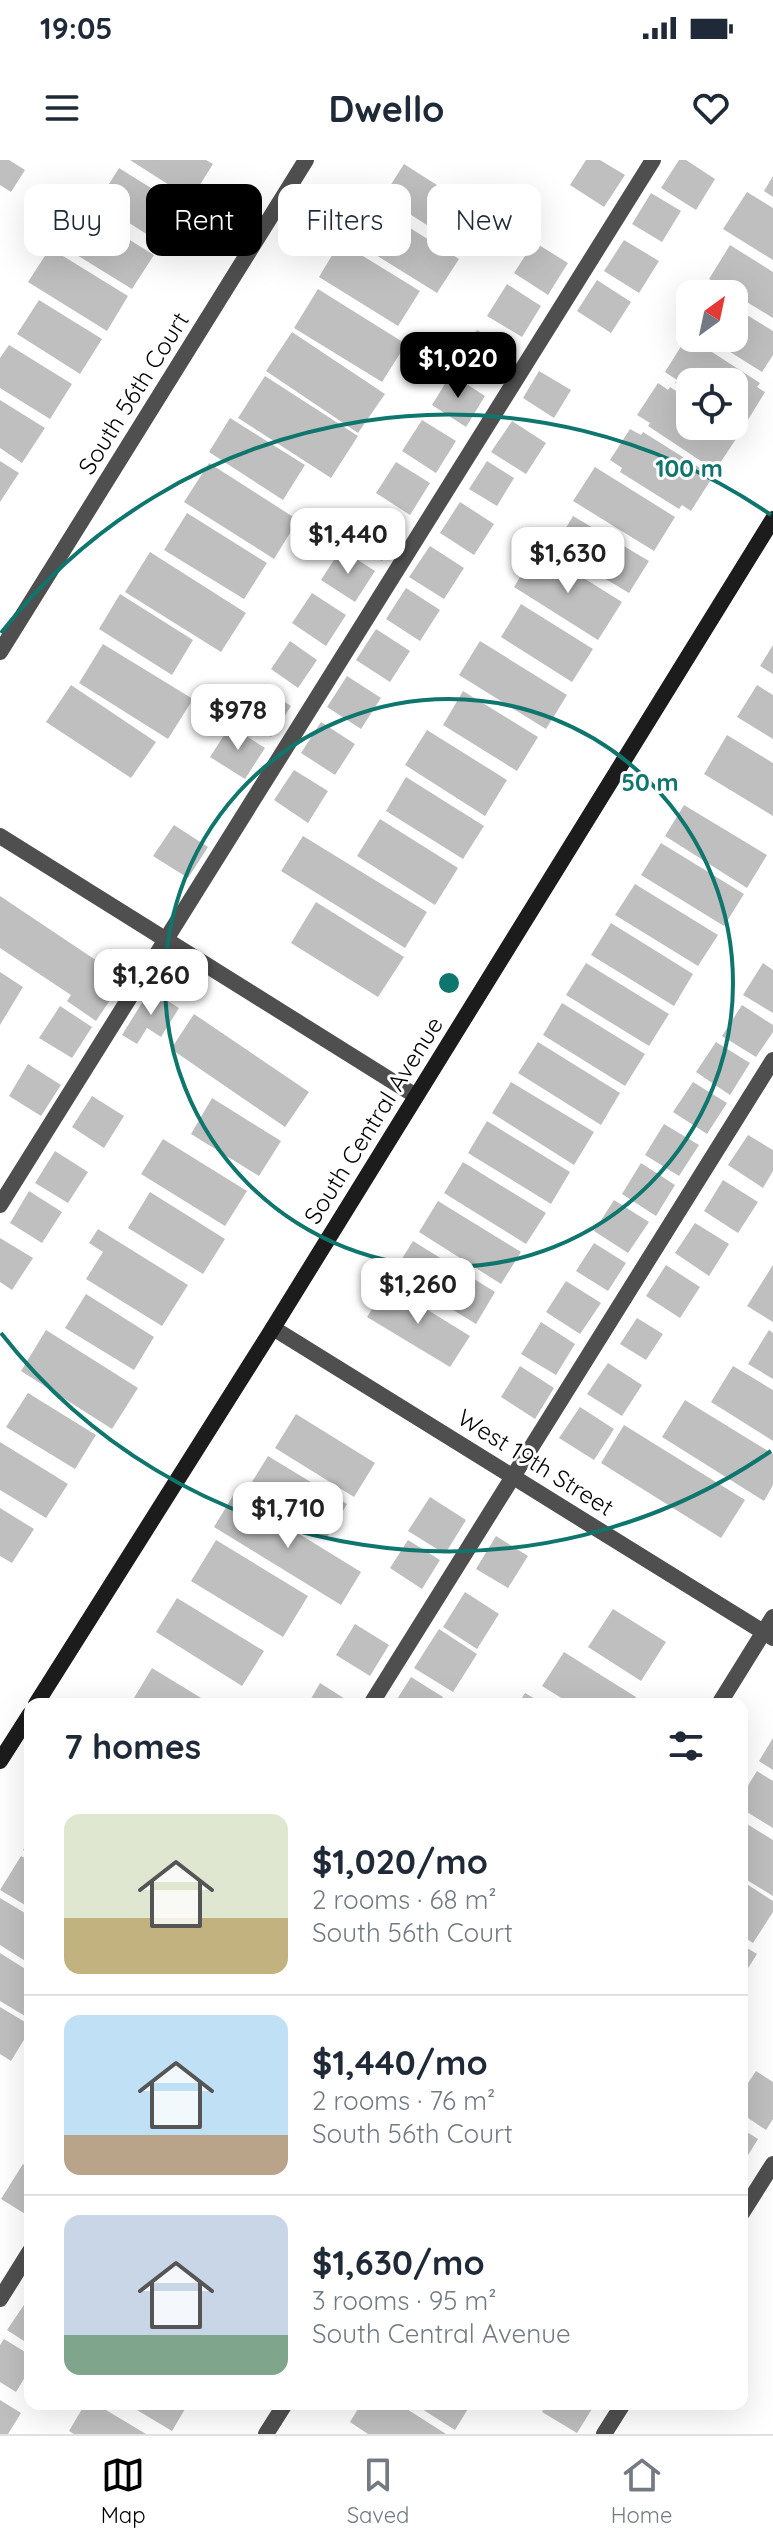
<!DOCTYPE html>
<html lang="en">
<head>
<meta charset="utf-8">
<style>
  body { margin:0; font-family:Quicksand,sans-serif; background:#f6f6f7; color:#1f2937; height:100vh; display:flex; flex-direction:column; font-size:30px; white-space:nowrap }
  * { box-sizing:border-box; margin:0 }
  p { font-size:26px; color:#747a83 }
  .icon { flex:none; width:44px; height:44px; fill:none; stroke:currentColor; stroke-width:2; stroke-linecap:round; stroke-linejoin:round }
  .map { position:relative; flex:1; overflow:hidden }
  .drawer { position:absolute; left:24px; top:1538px; width:724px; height:712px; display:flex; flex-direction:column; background:#fff; border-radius:16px; box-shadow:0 8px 32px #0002 }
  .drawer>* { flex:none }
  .hud { position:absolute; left:24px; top:24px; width:726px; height:72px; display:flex; gap:16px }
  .needle { width:52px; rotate:33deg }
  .buttons { position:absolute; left:676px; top:120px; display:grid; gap:16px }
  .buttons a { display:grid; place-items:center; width:72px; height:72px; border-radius:16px; background:#fff; box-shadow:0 8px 32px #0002; font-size:40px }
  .price { position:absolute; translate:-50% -68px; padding:0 18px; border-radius:16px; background:#fff; color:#222; font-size:26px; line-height:52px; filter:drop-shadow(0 2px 4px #0008) }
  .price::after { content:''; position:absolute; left:50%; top:48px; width:24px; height:18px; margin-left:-12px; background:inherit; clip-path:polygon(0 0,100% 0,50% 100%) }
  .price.current { background:#000; color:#fff }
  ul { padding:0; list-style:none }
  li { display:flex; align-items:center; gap:24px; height:200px; padding:0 40px }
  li+li { border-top:2px solid #e0e1e3 }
  li span { display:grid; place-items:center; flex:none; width:224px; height:160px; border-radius:16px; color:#555 }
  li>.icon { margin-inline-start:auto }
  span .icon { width:96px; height:96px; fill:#fffc; stroke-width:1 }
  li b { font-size:34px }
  h2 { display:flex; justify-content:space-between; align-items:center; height:96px; padding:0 40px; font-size:34px }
  .tag { padding:0 28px; border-radius:16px; background:#fff; box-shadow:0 8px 32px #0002; font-size:28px; line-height:72px }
  .tag.current { background:#000; color:#fff }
  .status { display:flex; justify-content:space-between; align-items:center; height:56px; padding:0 40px; background:#fff; direction:ltr }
  .status svg { height:22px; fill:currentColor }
  header { display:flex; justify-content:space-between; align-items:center; height:104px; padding:0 40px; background:#fff; font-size:36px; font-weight:800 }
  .dock { display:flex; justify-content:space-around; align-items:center; height:112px; border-top:2px solid #e0e1e3; background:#fff; font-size:22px; color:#747a83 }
  .dock a { display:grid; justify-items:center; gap:4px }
  .dock .current { color:#000 }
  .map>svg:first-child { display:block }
  .building { fill:#bfbfbf }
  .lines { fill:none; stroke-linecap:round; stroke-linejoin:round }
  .lane { stroke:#4f4f4f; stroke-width:16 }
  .street { stroke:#4f4f4f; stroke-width:16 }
  .secondary { stroke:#1c1c1c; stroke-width:16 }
  .ring { fill:none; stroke:#0f766e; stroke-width:4 }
  .labels { text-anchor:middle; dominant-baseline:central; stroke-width:6; stroke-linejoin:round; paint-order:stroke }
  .street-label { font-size:24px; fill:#000; stroke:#fff }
  .centre { fill:#0f766e; stroke:#fff; stroke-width:4 }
  .ring-label { font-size:24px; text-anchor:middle; font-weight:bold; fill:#0f766e; stroke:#fff; stroke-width:6; stroke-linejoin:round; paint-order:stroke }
</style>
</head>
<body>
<div class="status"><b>19:05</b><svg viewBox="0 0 49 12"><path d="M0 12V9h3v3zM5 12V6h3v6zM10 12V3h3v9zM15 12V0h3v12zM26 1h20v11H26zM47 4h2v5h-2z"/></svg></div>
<header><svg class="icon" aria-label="menu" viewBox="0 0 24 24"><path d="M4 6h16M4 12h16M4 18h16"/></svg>Dwello<svg class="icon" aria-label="heart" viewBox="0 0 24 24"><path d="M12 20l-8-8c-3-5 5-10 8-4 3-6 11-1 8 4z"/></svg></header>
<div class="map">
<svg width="773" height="2274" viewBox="0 0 773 2274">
  <rect width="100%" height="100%" fill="#fff"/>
  <path class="building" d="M0,0H9L25,10L11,32L0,25Z
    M130,0H206L213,4L191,39Z
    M586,0H600L625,15L604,47L570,25Z
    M679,0H686L715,19L696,50L661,28Z
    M404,4L476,50L455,83L383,37Z
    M119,8L183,48L161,83L97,43Z
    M773,16V37L764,31Z
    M747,32L773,48V100L723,69Z
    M651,33L681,51L662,82L632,64Z
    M75,46L154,95L132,129L54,81Z
    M377,47L459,99L437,133L355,82Z
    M624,80L659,101L639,133L604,111Z
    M340,82L420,131L398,166L319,117Z
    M534,82L568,103L548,135L514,113Z
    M730,85L773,112V158L709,119Z
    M50,88L128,136L107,171L28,122Z
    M597,120L631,142L611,173L577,151Z
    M507,124L541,146L522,177L487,156Z
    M318,129L406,184L382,222L294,168Z
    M39,140L102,179L80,214L17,174Z
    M734,147L773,171V195L762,212L708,178H734Z
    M690,149V167L682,162Z
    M477,170L511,191L491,223L457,201Z
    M292,172L385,234L358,273L266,211Z
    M685,180L696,186L698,183L760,223L757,227L765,232L746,263L737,257L734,262V222H690V232L675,223L677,220L665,212Z
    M9,185L72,224L50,259L0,228V198Z
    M539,211L571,230L554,258L523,238Z
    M451,214L485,236L466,267L432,245Z
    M265,216L358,276L331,318L238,258Z
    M658,223L668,230L670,227L690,240V266H732L729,271L738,276L718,306L709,301L707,305L648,266L650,263L637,255Z
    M0,240L45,268L22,303L0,288Z
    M230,258L305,305L283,340L209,292Z
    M422,260L456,281L436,313L402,291Z
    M512,261L546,283L526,314L491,292Z
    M630,269L641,275L643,272L705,311L702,316L710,321L691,351L682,345L679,349L620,312L622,308L610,300Z
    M0,301L19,313L0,342Z
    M487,301L514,318L497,346L469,329Z
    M396,302L430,323L410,355L376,333Z
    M209,303L298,360L274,399L184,342Z
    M595,307L675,357L654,391L573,341Z
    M460,342L494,364L474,395L440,373Z
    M367,348L402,370L382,401L347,379Z
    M187,353L267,403L244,439L164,390Z
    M573,356L649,401L629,433L554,388Z
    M430,386L464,408L444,439L409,417Z
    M341,389L375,411L355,442L321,420Z
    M537,389L622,442L598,480L514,427Z
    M150,392L246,453L221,492L125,432Z
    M406,428L440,450L420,481L386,459Z
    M312,433L346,455L326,486L292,463Z
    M120,434L193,480L172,515L99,469Z
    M521,444L593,489L572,522L501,477Z
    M376,469L410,491L390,522L356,500Z
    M290,481L317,500L298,528L271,509Z
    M480,481L567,535L546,569L459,515Z
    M103,484L193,539L168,579L79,523Z
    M773,485V514L760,506Z
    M347,516L381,538L361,569L327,547Z
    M257,524L291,546L271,577L237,555Z
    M71,525L156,582L131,618L46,562Z
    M757,525L773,535V579L737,557Z
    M463,531L538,577L517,611L443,565Z
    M321,562L355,584L335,615L301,593Z
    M230,566L265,588L245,619L210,597Z
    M427,570L507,620L485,656L405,605Z
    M727,575L773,603V656L704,614Z
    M294,610L328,631L308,663L274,640Z
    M406,617L484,666L463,699L386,651Z
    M684,645L767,695L747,728L665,676Z
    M380,659L458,708L435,745L357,696Z
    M174,665L208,687L188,718L153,696Z
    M303,676L427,752L405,788L281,711Z
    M661,683L744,734L724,766L641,715Z
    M635,724L718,775L698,806L615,755Z
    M0,736L124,819L96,861L67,841L71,835L0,788Z
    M316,742L404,797L378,837L291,783Z
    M611,763L693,814L674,846L591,795Z
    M586,803L669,854L649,886L566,835Z
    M763,803L773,810V853L743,835Z
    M0,812L23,827L0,865Z
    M150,830L179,848L161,877L147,868L137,884L122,875Z
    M562,843L645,894L625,926L543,875Z
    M742,845L773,865V872L756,897L722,876Z
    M60,846L92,867L72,898L39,878Z
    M194,854L309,932L285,967L171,889Z
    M538,882L620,933L601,965L518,913Z
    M716,882L750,903L730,935L696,912Z
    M28,904L61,925L41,956L9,936Z
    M511,922L594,972L574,1005L492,953Z
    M693,922L727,943L707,974L673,952Z
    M92,936L124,956L104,988L72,967Z
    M212,938L281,981L259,1016L191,974Z
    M487,961L570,1012L551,1044L468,993Z
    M664,964L699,985L679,1016L645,995Z
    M748,975L773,990V1011L763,1028L728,1005Z
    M163,979L247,1031L225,1066L141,1014Z
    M55,991L88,1012L68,1043L35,1023Z
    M463,1002L546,1053L526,1084L444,1033Z
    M641,1003L675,1025L656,1056L622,1034Z
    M723,1020L758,1042L738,1073L704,1051Z
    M29,1031L62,1052L42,1083L10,1063Z
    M150,1032L225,1079L203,1114L128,1068Z
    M614,1040L649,1062L628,1093L594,1071Z
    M438,1041L521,1092L501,1124L419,1072Z
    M695,1063L729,1084L709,1116L675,1093Z
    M98,1069L188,1125L162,1166L86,1119L103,1092L89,1083Z
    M0,1078L33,1098L12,1130L0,1122Z
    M413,1081L495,1132L476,1164L393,1113Z
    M594,1083L626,1103L608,1131L576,1111Z
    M666,1105L700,1127L680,1158L646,1136Z
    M773,1105V1162L747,1146Z
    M566,1121L601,1143L580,1174L546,1152Z
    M387,1125L470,1176L450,1207L367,1157Z
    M86,1134L154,1177L134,1210L65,1168Z
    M637,1158L663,1174L646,1200L620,1184Z
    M541,1162L575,1184L556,1215L521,1194Z
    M46,1170L138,1228L112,1269L21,1211Z
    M769,1170L773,1173V1219L748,1204Z
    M608,1203L642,1225L622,1256L587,1234Z
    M520,1206L554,1228L535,1259L501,1237Z
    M733,1206L773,1230V1281L711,1242Z
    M28,1233L96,1275L75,1309L6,1267Z
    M685,1240L773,1294V1325L764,1341L662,1277Z
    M580,1247L614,1269L594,1300L559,1278Z
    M296,1254L375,1303L354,1337L275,1288Z
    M624,1265L745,1340L721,1378L601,1303Z
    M0,1282L68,1324L46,1358L0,1330Z
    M268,1296L347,1344L326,1379L247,1330Z
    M234,1334L361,1412L341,1445L214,1367Z
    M430,1337L466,1360L445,1394L408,1371Z
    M0,1348L34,1369L12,1403L0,1396Z
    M496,1376L528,1396L508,1428L476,1409Z
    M216,1380L308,1436L283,1477L191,1421Z
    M408,1380L440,1400L422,1429L390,1408Z
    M465,1432L499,1454L477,1489L443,1467Z
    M177,1438L264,1491L242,1526L156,1472Z
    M613,1449L666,1482L641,1521L588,1487Z
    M355,1464L389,1485L370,1516L336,1495Z
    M439,1469L477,1494L453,1532L414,1508Z
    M564,1492L636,1537L631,1544H571L542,1526Z
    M152,1508L211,1544L131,1543Z
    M411,1517L443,1537L439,1544H394Z
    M320,1523L353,1544H308Z
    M525,1533L544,1544H518Z
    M773,1578V1610L759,1601Z
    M757,1611L773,1621V1668L742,1649V1635Z
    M742,1661L773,1680V1736L742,1717Z
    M30,1677V1694L23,1690Z
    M21,1696L30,1701V1748L0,1730Z
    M742,1721L773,1741V1752L753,1783L742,1776Z
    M0,1738L30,1756V1804L0,1785Z
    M742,1785L757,1794L742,1818Z
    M0,1793L30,1812V1859L0,1841Z
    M0,1847L30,1865V1870L11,1901L0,1894Z
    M756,1911L773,1922V1959L766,1970L742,1954V1932Z
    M742,1969L758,1979L742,2005Z
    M23,2004L30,2008V2057L1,2039Z
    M30,2136V2185L7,2170Z
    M4,2179L30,2195V2209L16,2232L0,2222V2185Z
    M0,2240L21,2253L8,2274H0Z
    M85,2244H96L146,2274H74L69,2271Z
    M127,2244H188L172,2271Z
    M361,2244H399L446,2274H368L350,2262Z
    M414,2244H471L455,2270Z
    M547,2244H595L577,2273L542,2252Z"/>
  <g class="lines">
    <path class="lane" d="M0,1045L653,0
      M371,1544L773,900
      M742,2053L773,2004
      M0,2139L30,2091
      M604,2274L623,2244"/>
    <path class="street" d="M0,492L306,0
      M0,676L416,936
      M273,1168L773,1478
      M719,1544L773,1457
      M266,2274L285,2244"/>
    <path class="secondary" d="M36,1544L273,1168L773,359
      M0,1601L30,1554"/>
  </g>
  <g class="ring">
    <circle cx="449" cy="823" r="284"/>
    <path d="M771 1291A568 568 0 0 1 1 1173M1 473A568 568 0 0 1 771 355"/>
  </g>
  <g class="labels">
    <g class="street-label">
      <text transform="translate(133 233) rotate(-58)">South 56th Court</text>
      <text transform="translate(373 960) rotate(-58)">South Central Avenue</text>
      <text transform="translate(536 1302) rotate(32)">West 19th Street</text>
    </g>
  </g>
  <circle cx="449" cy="823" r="12" class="centre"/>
  <g class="ring-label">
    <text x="689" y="317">100 m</text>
    <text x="650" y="631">50 m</text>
  </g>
</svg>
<div class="buttons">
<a><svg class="needle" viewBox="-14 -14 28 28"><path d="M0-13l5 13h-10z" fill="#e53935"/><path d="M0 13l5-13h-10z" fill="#747a83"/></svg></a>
<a><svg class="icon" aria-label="locate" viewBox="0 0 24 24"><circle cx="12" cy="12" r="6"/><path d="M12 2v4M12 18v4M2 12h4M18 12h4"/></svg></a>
</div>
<b class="price current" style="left:458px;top:240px">$1,020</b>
<b class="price" style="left:348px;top:416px">$1,440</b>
<b class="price" style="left:568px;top:435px">$1,630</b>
<b class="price" style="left:238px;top:592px">$978</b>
<b class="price" style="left:151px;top:857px">$1,260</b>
<b class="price" style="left:418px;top:1166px">$1,260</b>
<b class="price" style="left:288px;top:1390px">$1,710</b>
<div class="hud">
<a class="tag">Buy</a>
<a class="tag current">Rent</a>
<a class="tag">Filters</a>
<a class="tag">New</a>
</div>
<section class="drawer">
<h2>7 homes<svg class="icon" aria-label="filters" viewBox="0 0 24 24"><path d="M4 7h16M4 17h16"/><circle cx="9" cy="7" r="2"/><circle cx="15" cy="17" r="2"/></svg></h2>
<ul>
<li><span style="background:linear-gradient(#dfe7d0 65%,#c2b280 0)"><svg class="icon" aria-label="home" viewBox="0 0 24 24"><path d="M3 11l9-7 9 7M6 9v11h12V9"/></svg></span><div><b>$1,020/mo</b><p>2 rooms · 68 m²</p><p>South 56th Court</p></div></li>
<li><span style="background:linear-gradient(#bfe0f5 75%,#b9a48a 0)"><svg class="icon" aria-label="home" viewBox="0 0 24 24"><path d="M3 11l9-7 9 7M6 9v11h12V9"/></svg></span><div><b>$1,440/mo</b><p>2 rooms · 76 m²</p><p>South 56th Court</p></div></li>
<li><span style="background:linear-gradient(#c9d6e8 75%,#7fa58c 0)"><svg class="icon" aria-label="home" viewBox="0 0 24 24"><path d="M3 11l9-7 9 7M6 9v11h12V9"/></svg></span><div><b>$1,630/mo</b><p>3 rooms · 95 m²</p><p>South Central Avenue</p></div></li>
</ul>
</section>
</div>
<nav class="dock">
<a class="current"><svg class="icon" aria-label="map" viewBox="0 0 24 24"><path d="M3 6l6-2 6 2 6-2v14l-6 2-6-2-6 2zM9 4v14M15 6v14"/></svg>Map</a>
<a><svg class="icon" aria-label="saved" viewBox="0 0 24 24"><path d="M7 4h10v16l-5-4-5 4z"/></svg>Saved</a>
<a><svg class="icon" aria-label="home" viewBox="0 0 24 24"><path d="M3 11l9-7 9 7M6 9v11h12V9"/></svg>Home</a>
</nav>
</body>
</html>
